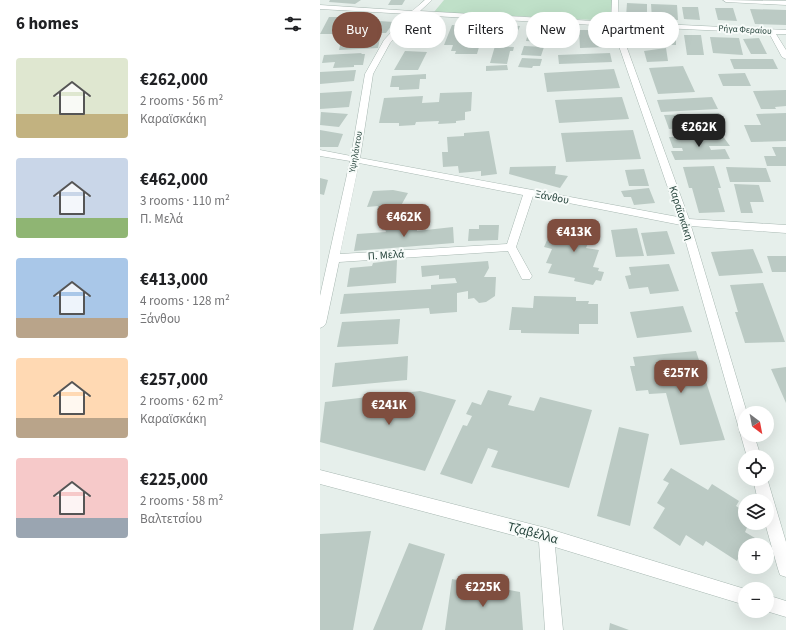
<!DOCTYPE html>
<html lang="en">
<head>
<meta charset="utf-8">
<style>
  body { margin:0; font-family:"Source Sans 3",sans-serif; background:#f6f6f6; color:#202124; height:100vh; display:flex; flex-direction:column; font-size:15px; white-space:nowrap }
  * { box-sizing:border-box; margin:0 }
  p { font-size:13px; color:#757577 }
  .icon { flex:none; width:22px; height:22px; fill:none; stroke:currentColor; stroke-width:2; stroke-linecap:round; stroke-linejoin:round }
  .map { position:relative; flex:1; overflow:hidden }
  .details { display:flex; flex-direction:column; background:#fff; width:320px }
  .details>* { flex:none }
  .banner { position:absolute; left:12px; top:12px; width:380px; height:36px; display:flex; gap:8px }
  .needle { width:26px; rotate:148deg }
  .buttons { position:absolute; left:418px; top:406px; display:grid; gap:8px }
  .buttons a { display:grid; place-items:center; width:36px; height:36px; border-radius:50%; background:#fff; box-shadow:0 4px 16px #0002; font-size:20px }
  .price { position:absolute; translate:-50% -34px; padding:0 9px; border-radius:8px; background:#7f4e3f; color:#fff; font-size:13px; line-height:26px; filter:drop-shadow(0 1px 2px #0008) }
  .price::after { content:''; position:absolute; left:50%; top:24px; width:12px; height:9px; margin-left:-6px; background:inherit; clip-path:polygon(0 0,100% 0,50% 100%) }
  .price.on { background:#222; color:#fff }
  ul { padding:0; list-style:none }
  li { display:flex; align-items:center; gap:12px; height:100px; padding:0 16px }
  li span { display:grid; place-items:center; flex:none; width:112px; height:80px; border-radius:4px; color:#555 }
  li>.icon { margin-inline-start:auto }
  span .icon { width:48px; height:48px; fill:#fffc; stroke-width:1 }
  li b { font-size:17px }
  h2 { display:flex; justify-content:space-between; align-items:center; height:48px; padding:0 16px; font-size:17px }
  .pill { padding:0 14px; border-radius:18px; background:#fff; box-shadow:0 4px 16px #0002; font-size:14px; line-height:36px }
  .pill.on { background:#7f4e3f; color:#fff }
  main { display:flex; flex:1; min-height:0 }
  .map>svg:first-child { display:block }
  .green { fill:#bfe0c8 }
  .building { fill:#bbcac4 }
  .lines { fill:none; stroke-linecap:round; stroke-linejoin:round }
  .minor-casing { stroke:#a8b8b2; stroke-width:1 }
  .minor { fill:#fff; fill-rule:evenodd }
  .labels { text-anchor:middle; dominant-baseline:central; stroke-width:4; stroke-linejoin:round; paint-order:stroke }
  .far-street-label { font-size:9px; fill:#24423a; stroke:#f7fbf9 }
  .street-label { font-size:11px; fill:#24423a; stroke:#f7fbf9 }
  .near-street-label { font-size:13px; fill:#24423a; stroke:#f7fbf9 }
</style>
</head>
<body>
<main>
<section class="details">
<h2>6 homes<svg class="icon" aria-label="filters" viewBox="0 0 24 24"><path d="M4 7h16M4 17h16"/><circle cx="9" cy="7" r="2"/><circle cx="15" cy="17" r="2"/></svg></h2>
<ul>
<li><span style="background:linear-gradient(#dfe7d0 70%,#c2b280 0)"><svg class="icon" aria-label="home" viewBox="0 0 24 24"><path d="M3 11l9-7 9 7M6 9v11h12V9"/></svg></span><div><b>€262,000</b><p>2 rooms · 56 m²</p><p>Καραϊσκάκη</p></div></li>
<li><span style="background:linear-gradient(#c9d6e8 75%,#8fb573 0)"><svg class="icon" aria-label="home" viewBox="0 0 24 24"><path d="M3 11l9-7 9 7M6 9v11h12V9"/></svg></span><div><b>€462,000</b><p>3 rooms · 110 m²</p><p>Π. Μελά</p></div></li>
<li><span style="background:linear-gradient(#a9c7e8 75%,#b9a48a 0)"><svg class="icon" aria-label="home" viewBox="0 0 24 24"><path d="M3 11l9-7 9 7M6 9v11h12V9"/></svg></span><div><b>€413,000</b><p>4 rooms · 128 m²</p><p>Ξάνθου</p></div></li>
<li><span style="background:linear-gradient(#ffd9b3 75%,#b9a48a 0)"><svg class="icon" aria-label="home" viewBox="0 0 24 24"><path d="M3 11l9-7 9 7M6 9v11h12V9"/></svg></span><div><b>€257,000</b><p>2 rooms · 62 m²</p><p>Καραϊσκάκη</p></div></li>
<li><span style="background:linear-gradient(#f6c9c9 75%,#9aa5b1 0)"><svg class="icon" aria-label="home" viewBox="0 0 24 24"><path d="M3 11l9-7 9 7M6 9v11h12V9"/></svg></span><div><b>€225,000</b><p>2 rooms · 58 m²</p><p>Βαλτετσίου</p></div></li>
</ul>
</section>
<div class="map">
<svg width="466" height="630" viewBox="0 0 466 630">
  <rect width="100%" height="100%" fill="#e6efeb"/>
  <path class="green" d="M124,0H294L293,21L114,12Z"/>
  <path class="building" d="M10,0H41L35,4L9,2Z
    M71,0H85L82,5H68Z
    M307,3L327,4V18L306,17Z
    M331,4L357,5L358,20L332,19Z
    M362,7H378L380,20L364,19Z
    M395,8H413L417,21L398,20Z
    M430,9L466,10V25L435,24Z
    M9,17H41L33,34H0Z
    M51,19H59V21L74,22L66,33H40Z
    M103,20L121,21L109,45L90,44Z
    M132,25L170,27L165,47H159L157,54H135L136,51H131L133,45H124Z
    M182,25L200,26L193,43L179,42L180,38H177Z
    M210,27L226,28L223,42L206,41Z
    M234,28L251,29L249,41H245L244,44L230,43Z
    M259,30H284L287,47L260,48Z
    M320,32L356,34V45L316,44L315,34Z
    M364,35H381L384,55H367Z
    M390,37L419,38L423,55L393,53Z
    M60,38L58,48L19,50L21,41Z
    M439,38L447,54H431L423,39Z
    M175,46L194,47L193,51H190L187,64L170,63Z
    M204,46L224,47L221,56L201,55Z
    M346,48L348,61L327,62L324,51Z
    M85,51L107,52L98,70H74Z
    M42,53L41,54H45L43,65H34V67L13,68L15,62L2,63L4,55Z
    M290,53L292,62L239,64L238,55Z
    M202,58L222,59L220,66H213L212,68L198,67Z
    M410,59H453L458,69H414Z
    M187,65L188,70L166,71V66Z
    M363,66L375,92L338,94L329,68Z
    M294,69L300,88L227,92L224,73Z
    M36,70L34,81L0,84V72Z
    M425,73L431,86H403L398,74Z
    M106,74V79H100L99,89L79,90V87H70L72,76Z
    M466,90V106L455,107L456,109H441L433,91Z
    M32,91L29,107L0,109V93Z
    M152,92L151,111L145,112V120L136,121V123L118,124L119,121L96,122L95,125L79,126V123H59L64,98L103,96L102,103L119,102L120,93Z
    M302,97L309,119L239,123L235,100Z
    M392,97L398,109L341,112L337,100Z
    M1,112L28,114L19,127L0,125Z
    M399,113L405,126L349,129L344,115Z
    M466,113V141L431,142L424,125H441L436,114Z
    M0,130L23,134L18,147H0Z
    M313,130L321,159L246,162L241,133Z
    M169,131L177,174L161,176V171L139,173L138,166L123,167L122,152H128L127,137L144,136V133Z
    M402,135L410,146H389L391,150L405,149L410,159L355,160L351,151H363L362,148H353L349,137Z
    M452,147H466V166H447L444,156H456Z
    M236,166L235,174L248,176L240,188L189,174L190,167Z
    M394,166L401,188H398L405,212L379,213L372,188H369L363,167Z
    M406,167L446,168L451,182H410Z
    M324,169L329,186H309L305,170Z
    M0,178L8,180L4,195L0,194Z
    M414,184L439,185L444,202H430L433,213H421Z
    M329,188L335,203L314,205L311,197H304L301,191Z
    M73,190L88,193L78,211L57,210L58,206L47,207L53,191Z
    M251,220L273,224L270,233L277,234L274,242L269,241L266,248L279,250L273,267L279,268L278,271L284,272L281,281L276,280L273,285L254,281L255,278L228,273L232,264L226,263L232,249L224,247L233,227L239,228L242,223L249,224Z
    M159,225H179L178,240L148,241L149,229H159Z
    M97,227V231L133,227L134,243L34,251L37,234L66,232L65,229Z
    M317,228L324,256L296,257L291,230Z
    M347,231L355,254L327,256L321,233Z
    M433,249L443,273L399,276L391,252Z
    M447,256H466V272H452Z
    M77,260L76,283L27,287L30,268L52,266L53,263Z
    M168,261L169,268L164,277H176L175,296L166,302L159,303L154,298L148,299V291L137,293V312L110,314L109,308L20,314L24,294L111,289V285L137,283L135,278L119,279V275L102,277L101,266Z
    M349,264L359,291L330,294L328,287L309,289L305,276L311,275L309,267Z
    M443,283L465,342L425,343L415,312H418L410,285Z
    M214,296L256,297V301H269L268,304H278V324H259V334L201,333V330H189L192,307L213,308Z
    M363,306L372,332L317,338L310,312Z
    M80,319L78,344L17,347L22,322Z
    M376,351L405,440L360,445L346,393L329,394L328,390L316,391L310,366H315L313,357Z
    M88,356L87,380L12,387L15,363Z
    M466,367V403L451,369Z
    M168,390L192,396L188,405L214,411L220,397L272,410L249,488L171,467L178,451L168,448L152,484L120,474L143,425L147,426L152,416L146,414L152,402L161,405Z
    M100,391L136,400L105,471L0,442L5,402Z
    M299,427L329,434L310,526L277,516Z
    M351,468L388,490L392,484L419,501L416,506L424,511L425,523H429L425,532L435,538L432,545H425V554L421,552L417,561L386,541L383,546L366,535L360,546L333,528L345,508L337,503L349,483L343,480Z
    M51,531L33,630H0V534Z
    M89,543L125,554L102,630H53Z
    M132,579L200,592L203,630H125Z
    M290,623L309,630H289Z"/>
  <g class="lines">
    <defs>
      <path id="minor" d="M105,0H112L100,11L291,22L292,0H298L299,22L466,30V34H456L466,50V59L462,57L449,33L299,26L369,219L466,225V233L371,226L427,413H425V435H434L441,457H427L361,225L213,196L196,247L212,276L210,279H202L188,251L19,262L6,323L4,326L0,328V296L30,161L0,156V150L31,156L45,74L64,40L88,14L0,9V5L92,11ZM95,15L292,26L358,217L40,158L53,74L70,43ZM39,163L203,195L187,244L20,254Z
        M403,0L466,1V5L406,2Z
        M0,470L226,528L425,589V605L235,547L243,630H225L219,542L0,484Z
        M447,478L466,542V577L460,575L458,569L445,523H447V501H438L433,479Z
        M447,595L466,601V617L446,611Z"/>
    </defs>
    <use href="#minor" class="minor-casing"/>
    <use href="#minor" class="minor"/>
  </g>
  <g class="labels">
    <g class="far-street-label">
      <text transform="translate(425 30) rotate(3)">Ρήγα Φεραίου</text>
      <text transform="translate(36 152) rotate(-80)">Υψηλάντου</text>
    </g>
    <g class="street-label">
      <text transform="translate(232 197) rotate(11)">Ξάνθου</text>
      <text transform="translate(361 213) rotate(72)">Καραϊσκάκη</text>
      <text transform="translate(66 255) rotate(-4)">Π. Μελά</text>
    </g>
    <g class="near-street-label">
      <text transform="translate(213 533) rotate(15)">Τζαβέλλα</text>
    </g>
  </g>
</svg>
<div class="buttons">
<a><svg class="needle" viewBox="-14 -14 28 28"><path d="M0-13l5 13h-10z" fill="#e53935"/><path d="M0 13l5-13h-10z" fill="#757577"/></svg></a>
<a><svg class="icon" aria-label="locate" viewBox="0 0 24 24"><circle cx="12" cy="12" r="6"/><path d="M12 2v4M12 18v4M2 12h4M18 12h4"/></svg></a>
<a><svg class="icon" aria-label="layers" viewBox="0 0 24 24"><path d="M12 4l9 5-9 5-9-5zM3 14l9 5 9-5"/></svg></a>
<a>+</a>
<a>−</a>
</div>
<b class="price on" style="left:379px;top:148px">€262K</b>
<b class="price" style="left:84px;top:238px">€462K</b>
<b class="price" style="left:254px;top:253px">€413K</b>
<b class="price" style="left:361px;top:394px">€257K</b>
<b class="price" style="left:69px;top:426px">€241K</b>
<b class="price" style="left:163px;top:608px">€225K</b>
<div class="banner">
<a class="pill on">Buy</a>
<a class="pill">Rent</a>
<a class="pill">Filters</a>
<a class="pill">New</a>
<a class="pill">Apartment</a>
</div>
</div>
</main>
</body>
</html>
